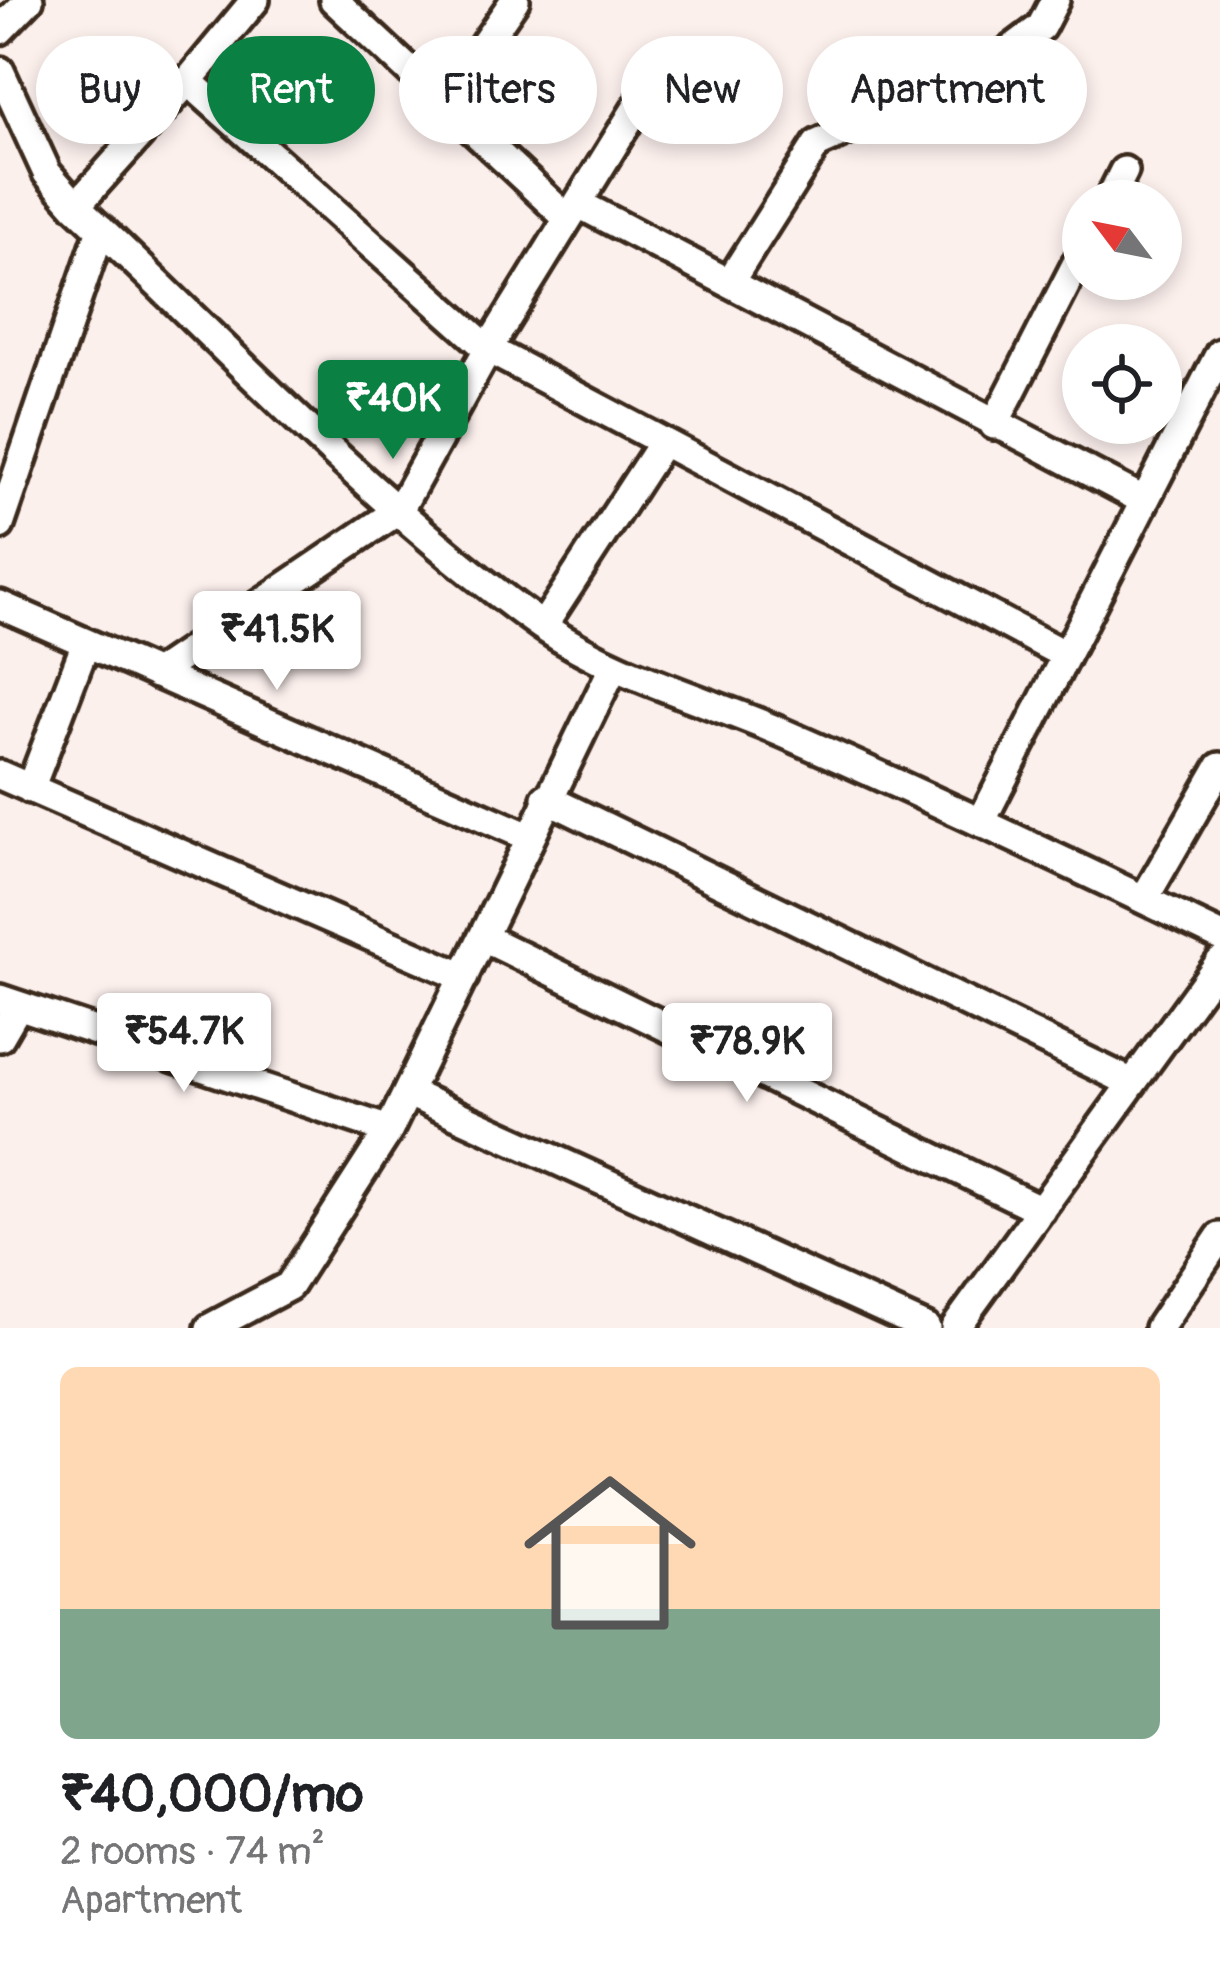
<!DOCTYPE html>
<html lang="en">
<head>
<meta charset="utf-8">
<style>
  body { margin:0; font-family:Pangolin,sans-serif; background:#f6f6f6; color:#202124; height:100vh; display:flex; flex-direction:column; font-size:45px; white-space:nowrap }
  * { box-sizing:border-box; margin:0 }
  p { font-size:39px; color:#757577 }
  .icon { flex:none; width:66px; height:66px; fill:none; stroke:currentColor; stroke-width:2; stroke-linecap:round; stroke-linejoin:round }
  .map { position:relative; height:1328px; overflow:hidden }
  .sheet { display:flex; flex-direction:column; background:#fff; flex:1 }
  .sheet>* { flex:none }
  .hud { position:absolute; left:36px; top:36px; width:1149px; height:108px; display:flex; gap:24px }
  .needle { width:78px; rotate:302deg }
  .controls { position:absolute; left:1062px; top:180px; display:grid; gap:24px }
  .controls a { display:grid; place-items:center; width:120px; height:120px; border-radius:50%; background:#fff; box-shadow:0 6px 18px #0003; font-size:60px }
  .price { position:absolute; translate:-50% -102px; padding:0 27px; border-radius:12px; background:#fff; color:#222; font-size:39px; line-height:78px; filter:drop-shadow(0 3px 6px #0008) }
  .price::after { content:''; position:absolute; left:50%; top:72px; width:36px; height:27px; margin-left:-18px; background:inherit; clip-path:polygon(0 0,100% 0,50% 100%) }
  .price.selected { background:#0b8043; color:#fff }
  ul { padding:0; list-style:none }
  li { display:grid; align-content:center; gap:24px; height:636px; padding:0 60px }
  li span { display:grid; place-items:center; height:372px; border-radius:18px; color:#555 }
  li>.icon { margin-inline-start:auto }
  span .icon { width:216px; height:216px; fill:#fffc; stroke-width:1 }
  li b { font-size:51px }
  .pill { padding:0 42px; border-radius:54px; background:#fff; box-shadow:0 6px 18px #0003; font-size:42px; line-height:108px }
  .pill.selected { background:#0b8043; color:#fff }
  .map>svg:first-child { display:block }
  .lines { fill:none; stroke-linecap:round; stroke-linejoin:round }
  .minor-casing { stroke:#3b2a1e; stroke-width:36 }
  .minor { stroke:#fff; stroke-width:27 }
</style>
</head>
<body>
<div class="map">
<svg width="1220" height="1328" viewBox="0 0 1220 1328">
  <rect width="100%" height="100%" fill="#fcf0ed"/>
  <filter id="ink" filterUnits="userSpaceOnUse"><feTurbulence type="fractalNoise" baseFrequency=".00833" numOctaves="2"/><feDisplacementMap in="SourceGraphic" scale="24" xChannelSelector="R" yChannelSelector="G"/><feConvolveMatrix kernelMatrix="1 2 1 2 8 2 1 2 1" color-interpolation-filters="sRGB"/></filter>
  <g filter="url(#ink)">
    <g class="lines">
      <defs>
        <path id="minor" d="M334,0L568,219
          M0,30L29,0
          M0,71L47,173L76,206
          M188,81L255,0
          M443,104L515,0
          M1109,201L1124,171
          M579,204L1143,500
          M731,280L817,144L985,69L1041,27L1055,0
          M994,425L1083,251
          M0,525L101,229
          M0,605L529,837
          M543,626L662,443
          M1065,655L488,349L188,81L76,206C228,347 372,505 542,626C615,676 702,698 783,733C930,797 1075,866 1220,936
          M156,674L399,510L488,349L661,68
          M0,775L464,977
          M30,789L86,643
          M546,798L1132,1083
          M982,820L1220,353
          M1144,899L1220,767
          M484,938L1041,1210
          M0,999L389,1130
          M0,1037L18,1006
          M409,1093L926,1328
          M210,1328L289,1286L389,1130L613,668
          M955,1328L1220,962
          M1159,1328L1220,1237"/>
      </defs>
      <use href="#minor" class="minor-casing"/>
      <use href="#minor" class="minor"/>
    </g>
  </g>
</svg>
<div class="controls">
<a><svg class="needle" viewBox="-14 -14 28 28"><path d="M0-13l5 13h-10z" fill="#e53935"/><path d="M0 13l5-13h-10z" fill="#757577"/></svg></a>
<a><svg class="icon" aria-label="locate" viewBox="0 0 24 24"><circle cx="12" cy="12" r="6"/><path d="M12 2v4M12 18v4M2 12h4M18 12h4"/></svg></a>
</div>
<b class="price selected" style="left:393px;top:462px">₹40K</b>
<b class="price" style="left:277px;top:693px">₹41.5K</b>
<b class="price" style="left:184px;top:1095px">₹54.7K</b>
<b class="price" style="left:747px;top:1105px">₹78.9K</b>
<div class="hud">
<a class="pill">Buy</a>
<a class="pill selected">Rent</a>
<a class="pill">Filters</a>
<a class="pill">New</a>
<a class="pill">Apartment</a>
</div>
</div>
<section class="sheet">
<ul>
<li><span style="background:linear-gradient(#ffd9b3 65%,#7fa58c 0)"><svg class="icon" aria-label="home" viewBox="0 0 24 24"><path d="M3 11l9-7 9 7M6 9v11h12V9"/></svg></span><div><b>₹40,000/mo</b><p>2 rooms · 74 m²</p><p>Apartment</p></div></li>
</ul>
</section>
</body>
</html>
